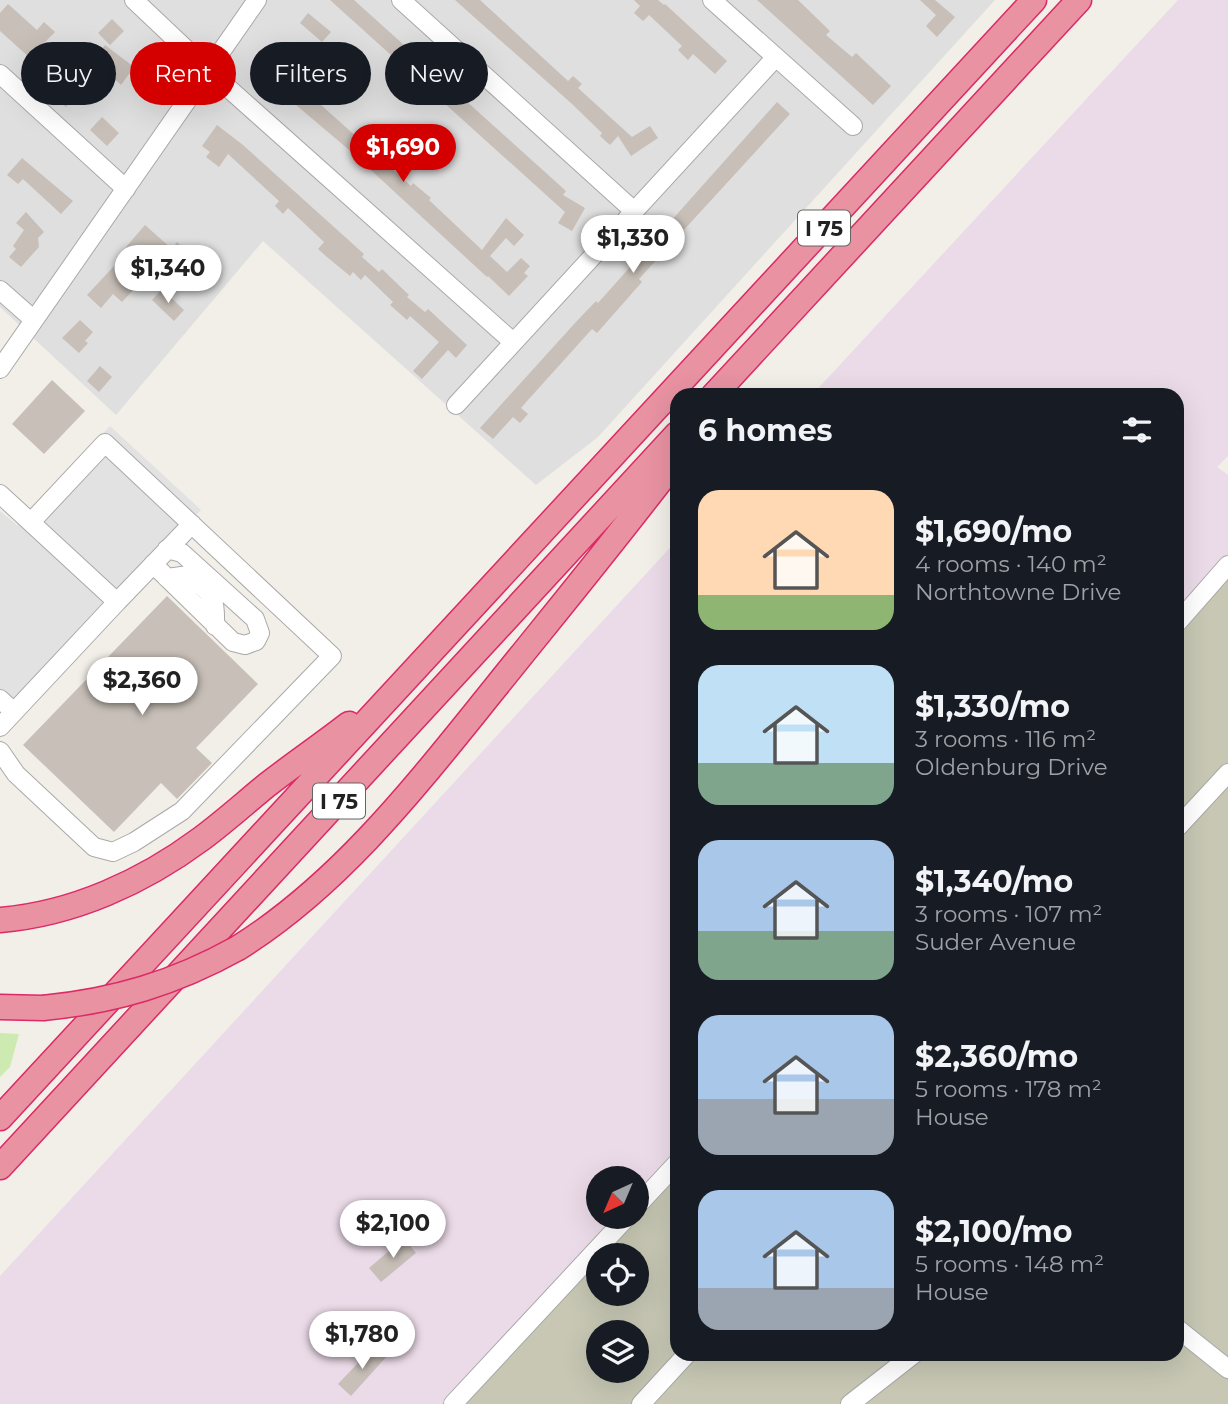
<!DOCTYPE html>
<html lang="en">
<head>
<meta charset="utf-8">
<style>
  body { margin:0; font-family:Montserrat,sans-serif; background:#20242c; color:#f1f3f6; height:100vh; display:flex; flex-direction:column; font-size:26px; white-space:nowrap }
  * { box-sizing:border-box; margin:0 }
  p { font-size:23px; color:#9ea1a6 }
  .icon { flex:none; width:38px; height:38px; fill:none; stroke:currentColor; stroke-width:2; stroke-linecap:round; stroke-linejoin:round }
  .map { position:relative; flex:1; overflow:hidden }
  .sheet { position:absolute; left:670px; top:388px; width:514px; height:973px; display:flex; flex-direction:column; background:#171b24; border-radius:21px; box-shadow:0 7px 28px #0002 }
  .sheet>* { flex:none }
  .banner { position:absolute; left:21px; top:42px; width:544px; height:63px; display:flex; gap:14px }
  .needle { width:46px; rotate:224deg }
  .buttons { position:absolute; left:586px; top:1166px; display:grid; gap:14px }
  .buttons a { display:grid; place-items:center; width:63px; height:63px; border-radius:50%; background:#171b24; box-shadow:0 7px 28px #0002; font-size:35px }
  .price { position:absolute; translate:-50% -60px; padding:0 16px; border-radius:24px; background:#fff; color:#222; font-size:23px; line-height:46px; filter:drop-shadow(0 2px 4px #0008) }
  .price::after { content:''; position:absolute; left:50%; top:42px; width:21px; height:16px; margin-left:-10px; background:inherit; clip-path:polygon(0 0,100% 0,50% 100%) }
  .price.selected { background:#d40000; color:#fff }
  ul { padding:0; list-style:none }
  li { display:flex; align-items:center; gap:21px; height:175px; padding:0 28px }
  li span { display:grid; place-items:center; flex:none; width:196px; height:140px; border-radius:21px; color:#555 }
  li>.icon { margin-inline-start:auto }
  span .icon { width:84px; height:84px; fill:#fffc; stroke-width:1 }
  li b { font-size:30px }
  h2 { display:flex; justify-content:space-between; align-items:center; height:84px; padding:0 28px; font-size:30px }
  .chip { padding:0 24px; border-radius:32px; background:#171b24; box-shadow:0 7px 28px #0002; font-size:24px; line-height:63px }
  .chip.selected { background:#d40000; color:#fff }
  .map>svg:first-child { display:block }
  .residential { fill:#e0dfdf }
  .industrial { fill:#ebdbe8 }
  .construction { fill:#c7c7b4; fill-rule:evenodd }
  .grass { fill:#cdebb0 }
  .parking { fill:#e2e2e2 }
  .building { fill:#c7bfb8 }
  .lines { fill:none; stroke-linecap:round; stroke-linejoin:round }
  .minor-casing { stroke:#a9a9a9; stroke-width:20 }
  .highway-casing { stroke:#dc2a67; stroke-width:27 }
  .minor { stroke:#fff; stroke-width:18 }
  .highway { stroke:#e892a2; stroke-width:24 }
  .highway-bridge-casing { stroke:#dc2a67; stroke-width:27; stroke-linecap:butt }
  .highway-bridge { stroke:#e892a2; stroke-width:24 }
  .labels { text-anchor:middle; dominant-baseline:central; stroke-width:7; stroke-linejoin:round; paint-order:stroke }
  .shield { fill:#fff; stroke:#646464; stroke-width:2 }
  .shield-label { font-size:21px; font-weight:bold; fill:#222 }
</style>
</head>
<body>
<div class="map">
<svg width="1228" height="1404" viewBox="0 0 1228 1404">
  <rect width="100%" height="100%" fill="#f2efe9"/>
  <path class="residential" d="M0,0H995L598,437L536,485L263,241L116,415L0,307Z"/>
  <path class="industrial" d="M1178,0H1228V456L1217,467L1228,475V565L1178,622V396H811Z
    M677,540V1163L637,1206V1178H598V1216H628L453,1404H0V1276Z"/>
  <path class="construction" d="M1228,563V1404H452L625,1216H637V1203L677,1160V1354H1178V617ZM598,1255H637V1293H598ZM598,1332H637V1370H598Z"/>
  <path class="grass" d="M0,1033L19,1034L10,1067L0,1077Z"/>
  <path class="parking" d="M110,426L201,510L0,716V511L17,525Z"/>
  <path class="building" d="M330,0H354L566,191L563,195L585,208L572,231L558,223L565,212Z
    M455,0H480L568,81L573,76L582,84L578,88L632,137L650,126L658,138L631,156L618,136L610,145L600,136L602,133L572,104Z
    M634,0H658L664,5L665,4L727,61L715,74L693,54L688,60L678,50L682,46L649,15L643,21L634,13L640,6Z
    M757,0H798L830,31L826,35L852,57L856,53L891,86L873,105Z
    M920,0H935L955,17L937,37L926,26L936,15Z
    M8,4L37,30L44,22L55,32L43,44L64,63L49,80L37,70L40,67L0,31V13Z
    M308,13L331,32L322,42L300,23Z
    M112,19L124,31L110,45L98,33Z
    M105,45L134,67L121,85L93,59Z
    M272,55L291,83L301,73L316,87L309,94L411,186L413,183L431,198L429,200L482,250L506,218L524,235L514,246L506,238L490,256L507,272L521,258L530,266L524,273L528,276L509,296L488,276L487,277L348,149L270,83L258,66Z
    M63,83L76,95L66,107L52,95Z
    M777,102L790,114L649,268L639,279L642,282L605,324L597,333L592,329L528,400L521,408L528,414L520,423L513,417L493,439L480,428L575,323L596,301L598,303Z
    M102,117L119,133L107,146L90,130Z
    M217,125L243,145L364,254L362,257L379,272L382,269L409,295L407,297L425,312L428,309L467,345L456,358L448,350L422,379L413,371L439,342L410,316L407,320L390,305L393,302L365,275L361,280L353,272L350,276L327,257L318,249L324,242L288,208L283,214L275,206L279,201L228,154L219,167L206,157L210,152L202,146Z
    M22,158L73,201L61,214L23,179L18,184L7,175Z
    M26,212L44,232L38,238L39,247L21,267L9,257L16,249L13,246L24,230L16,223Z
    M145,225L172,249L177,242L189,254L177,267L156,248L153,251L150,249L133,267L136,269L127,279L136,287L122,302L113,294L101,308L87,295L129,250L126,247Z
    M162,289L184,310L174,321L152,300Z
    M80,320L93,332L85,341L88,343L79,353L62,338Z
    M100,366L112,377L99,392L87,381Z
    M52,380L85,411L44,454L12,424Z
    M167,596L258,684L196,748L212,763L177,799L161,783L114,832L23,745Z
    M404,1238L416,1253L381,1282L369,1268Z
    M375,1345L387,1356L351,1396L338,1384Z"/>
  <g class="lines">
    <defs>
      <path id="minor" d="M134,0L208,70L513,342
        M401,0L634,211
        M712,0L853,126
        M0,74L126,189
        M0,290L34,320
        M0,369L257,0
        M456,405L776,57
        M0,494L117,602L0,727
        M153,564L233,642L245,645L256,641L260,633L255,619L182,553L167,549
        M167,578L189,575C212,596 216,593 215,626
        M117,602L192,524
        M1178,622L1228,565
        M0,699L14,712
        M0,751L16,774L94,847L113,852L134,842L182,811L332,656L105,443L31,522
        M1178,827L1228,773
        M637,1206L677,1163
        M1178,1329L1228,1369
        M453,1404L628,1216
        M641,1404L687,1354
        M850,1404L914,1354"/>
      <path id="highway" d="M713,396L1079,0
        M0,920C73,914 143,882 201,839C224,822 245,803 267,785C294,764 322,745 349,724
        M238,948C342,883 419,782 495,688C556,612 618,537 677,459
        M0,1007L43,1008
        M0,1118L1034,0
        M0,1167L677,434"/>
    </defs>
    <use href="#minor" class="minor-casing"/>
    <use href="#highway" class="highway-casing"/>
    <use href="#minor" class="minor"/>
    <use href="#highway" class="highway"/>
    <defs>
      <path id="highway-bridge" d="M43,1008C115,1001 175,983 238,948"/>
    </defs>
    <use href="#highway-bridge" class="highway-bridge-casing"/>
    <use href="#highway-bridge" class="highway-bridge"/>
  </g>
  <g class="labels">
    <g class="shield">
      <rect x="798" y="210.5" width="52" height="35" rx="5"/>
      <rect x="313" y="783.5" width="52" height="35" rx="5"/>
    </g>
    <g class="shield-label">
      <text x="824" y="228">I 75</text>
      <text x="339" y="801">I 75</text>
    </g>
  </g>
</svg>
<div class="buttons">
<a><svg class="needle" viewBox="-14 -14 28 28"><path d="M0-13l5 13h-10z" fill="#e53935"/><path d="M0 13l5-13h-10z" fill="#9ea1a6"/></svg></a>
<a><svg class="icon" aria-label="locate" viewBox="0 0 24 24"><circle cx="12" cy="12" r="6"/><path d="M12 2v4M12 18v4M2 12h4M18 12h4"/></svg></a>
<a><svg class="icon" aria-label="layers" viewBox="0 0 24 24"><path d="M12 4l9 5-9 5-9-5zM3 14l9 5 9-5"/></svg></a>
</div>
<b class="price selected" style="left:403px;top:184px">$1,690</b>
<b class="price" style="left:633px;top:275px">$1,330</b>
<b class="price" style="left:168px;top:305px">$1,340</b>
<b class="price" style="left:142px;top:717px">$2,360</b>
<b class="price" style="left:393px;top:1260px">$2,100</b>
<b class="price" style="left:362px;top:1371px">$1,780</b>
<div class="banner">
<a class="chip">Buy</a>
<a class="chip selected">Rent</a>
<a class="chip">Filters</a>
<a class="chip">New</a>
</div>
<section class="sheet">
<h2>6 homes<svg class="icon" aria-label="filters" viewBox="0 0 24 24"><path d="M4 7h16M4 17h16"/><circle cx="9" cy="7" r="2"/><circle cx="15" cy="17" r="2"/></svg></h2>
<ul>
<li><span style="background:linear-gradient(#ffd9b3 75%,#8fb573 0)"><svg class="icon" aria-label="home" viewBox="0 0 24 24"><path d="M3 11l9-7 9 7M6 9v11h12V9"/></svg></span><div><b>$1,690/mo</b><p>4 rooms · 140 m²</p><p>Northtowne Drive</p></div></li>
<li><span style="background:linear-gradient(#bfe0f5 70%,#7fa58c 0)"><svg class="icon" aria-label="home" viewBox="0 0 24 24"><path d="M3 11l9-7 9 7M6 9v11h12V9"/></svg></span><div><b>$1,330/mo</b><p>3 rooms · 116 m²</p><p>Oldenburg Drive</p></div></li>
<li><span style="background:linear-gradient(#a9c7e8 65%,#7fa58c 0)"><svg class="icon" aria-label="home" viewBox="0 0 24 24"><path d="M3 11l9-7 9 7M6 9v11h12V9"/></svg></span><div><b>$1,340/mo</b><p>3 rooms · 107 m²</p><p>Suder Avenue</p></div></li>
<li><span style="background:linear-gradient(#a9c7e8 60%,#9aa5b1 0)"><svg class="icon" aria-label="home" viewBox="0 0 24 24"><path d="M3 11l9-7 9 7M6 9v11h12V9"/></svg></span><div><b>$2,360/mo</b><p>5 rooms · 178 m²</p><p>House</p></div></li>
<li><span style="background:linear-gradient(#a9c7e8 70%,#9aa5b1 0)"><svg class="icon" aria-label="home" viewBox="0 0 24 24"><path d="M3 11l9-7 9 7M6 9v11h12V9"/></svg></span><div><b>$2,100/mo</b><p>5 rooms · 148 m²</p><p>House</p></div></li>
</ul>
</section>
</div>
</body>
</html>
